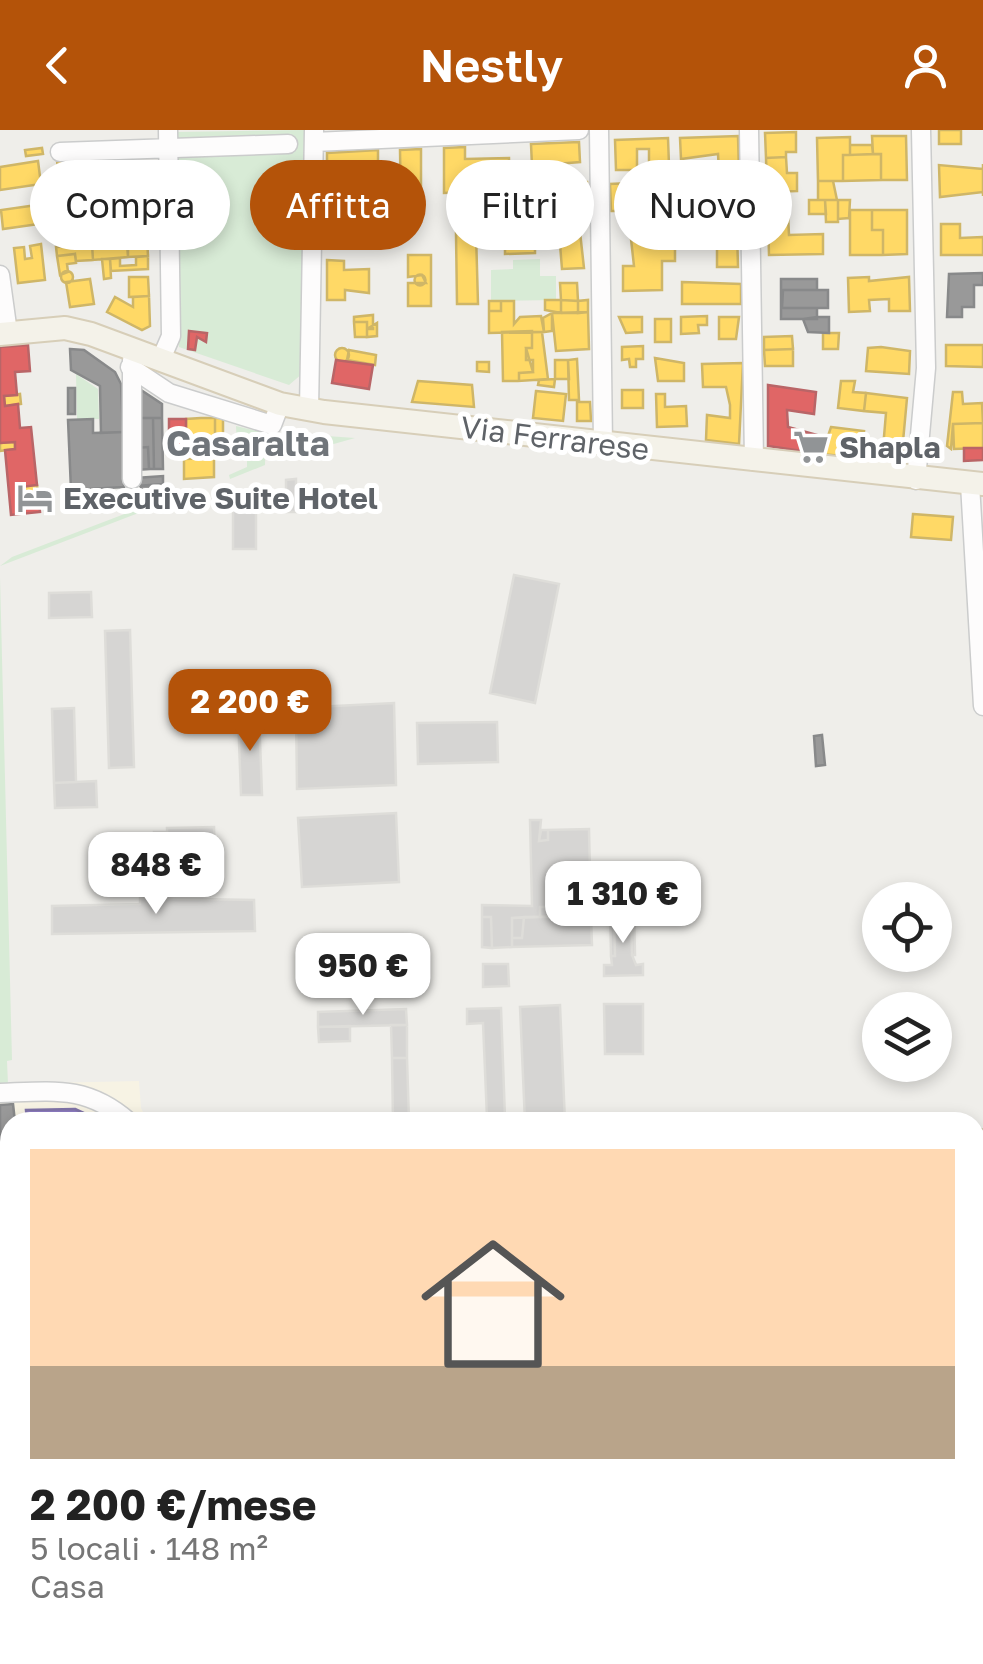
<!DOCTYPE html>
<html lang="it">
<head>
<meta charset="utf-8">
<style>
  body { margin:0; font-family:"Golos Text",sans-serif; background:#f2f2f2; color:#222; height:100vh; display:flex; flex-direction:column; font-size:38px; white-space:nowrap }
  * { box-sizing:border-box; margin:0 }
  p { font-size:32px; color:#767676 }
  .icon { flex:none; width:55px; height:55px; fill:none; stroke:currentColor; stroke-width:2; stroke-linecap:round; stroke-linejoin:round }
  .map { position:relative; flex:1; overflow:hidden }
  .details { position:absolute; left:0px; top:982px; width:985px; height:552px; display:flex; flex-direction:column; background:#fff; border-radius:30px 30px 0 0; box-shadow:0 5px 15px #0003 }
  .details>* { flex:none }
  .hud { position:absolute; left:30px; top:30px; width:925px; height:90px; display:flex; gap:20px }
  .fabs { position:absolute; left:862px; top:752px; display:grid; gap:20px }
  .fabs a { display:grid; place-items:center; width:90px; height:90px; border-radius:50%; background:#fff; box-shadow:0 5px 15px #0003; font-size:50px }
  .price { position:absolute; translate:-50% -85px; padding:0 22px; border-radius:20px; background:#fff; color:#222; font-size:32px; line-height:65px; filter:drop-shadow(0 2px 5px #0008) }
  .price::after { content:''; position:absolute; left:50%; top:60px; width:30px; height:22px; margin-left:-15px; background:inherit; clip-path:polygon(0 0,100% 0,50% 100%) }
  .price.selected { background:#b45309; color:#fff }
  ul { padding:0; list-style:none }
  li { display:grid; align-content:center; gap:20px; height:530px; padding:0 30px }
  li+li { border-top:2px solid #e0e0e0 }
  li span { display:grid; place-items:center; height:310px; border-radius:0px; color:#555 }
  li>.icon { margin-inline-start:auto }
  span .icon { width:180px; height:180px; fill:#fffc; stroke-width:1 }
  li b { font-size:42px }
  .chip { padding:0 35px; border-radius:45px; background:#fff; box-shadow:0 5px 15px #0003; font-size:35px; line-height:90px }
  .chip.selected { background:#b45309; color:#fff }
  header { display:flex; justify-content:space-between; align-items:center; height:130px; padding:0 30px; background:#b45309; color:#fff; font-size:45px; font-weight:600 }
  .map>svg:first-child { display:block }
  .commercial { fill:#f7f3e4 }
  .industrial { fill:#dfddda }
  .green { fill:#d8ebd6 }
  .homes { fill:#ffd966; stroke:#cfb667; stroke-width:2.5 }
  .shops { fill:#e06666; stroke:#b96567; stroke-width:2.5 }
  .offices { fill:#8e7cc3; stroke:#8074a8; stroke-width:2.5 }
  .industry { fill:#999; stroke:#88898a; stroke-width:2.5 }
  .building { fill:#d6d5d3; stroke:#deddd9; stroke-width:2.5 }
  .lines { fill:none; stroke-linecap:round; stroke-linejoin:round }
  .minor-casing { stroke:#cbcccc; stroke-width:21 }
  .major-casing { stroke:#d7ceb8; stroke-width:26 }
  .minor { stroke:#fdfcfc; stroke-width:18 }
  .major { stroke:#f4f2e9; stroke-width:22 }
  .labels { text-anchor:middle; dominant-baseline:central; stroke-width:10; stroke-linejoin:round; paint-order:stroke }
  .street-label { font-size:30px; fill:#5f6368; stroke:#fff }
  .poi-label { font-size:30px; font-weight:bold; fill:#5f6368; stroke:#fff; text-anchor:start }
  .quarter-label { font-size:35px; font-weight:bold; fill:#70757a; stroke:#fff }
</style>
</head>
<body>
<header><svg class="icon" aria-label="back" viewBox="0 0 24 24"><path d="M15 5l-7 7 7 7"/></svg>Nestly<svg class="icon" aria-label="person" viewBox="0 0 24 24"><circle cx="12" cy="8" r="4"/><path d="M4 21q1-7 8-7t8 7"/></svg></header>
<div class="map">
<svg width="983" height="1534" viewBox="0 0 983 1534">
  <rect width="100%" height="100%" fill="#efeeea"/>
  <path class="commercial" d="M139,951L141,978L148,992H10V1070L0,1071V954Z
    M10,1124V1525H355V1534H0V1125Z"/>
  <path class="industrial" d="M366,1525H816L817,1534H367Z"/>
  <path class="green" d="M304,0L303,243L289,255L179,217L175,2Z
    M540,129V146H556V170L491,171V140L513,139V130Z
    M76,244L98,259L99,289H77Z
    M260,293L266,295L265,335L230,349L229,345L247,337V321L237,318L236,296L257,301Z
    M327,306L355,308L277,330L278,317L300,320L302,314Z
    M148,375L149,379L0,436L12,427Z
    M0,447L12,930L7,931L8,954H0Z
    M322,1525H355V1534H290L321,1529Z"/>
  <path class="homes" d="M939,0H961V14H939Z
    M796,2V22H786V27L766,28L765,3Z
    M738,6L739,42L719,43L718,24L681,29L680,8Z
    M872,6H906L907,50H881V24H873Z
    M850,7V25H843V51H818L817,8Z
    M668,8L669,35L649,36V19H637V40H616L615,10Z
    M579,12L580,32L532,36L531,14Z
    M850,15H872L873,24L850,25Z
    M465,17V29L509,28L510,73H490V51H466V62L444,63V18Z
    M42,18L43,24L26,26L25,20Z
    M421,19V84H401L400,20Z
    M378,20V47L327,49V23Z
    M881,24V50L843,51V25Z
    M786,27L787,43H797V61L767,62L766,28Z
    M79,29L80,49L155,46V69L61,75L57,30Z
    M38,31L41,54L0,60V37Z
    M983,34V66V62L940,67L939,35L983,39Z
    M549,48H558V64H549Z
    M666,51L667,87H645L644,52Z
    M818,51H833L837,70H818Z
    M564,52H587V85L564,86Z
    M631,53L632,81H611L610,54Z
    M716,54H738L739,86H716Z
    M678,59H696L697,83L679,84Z
    M678,59L679,84H669V60Z
    M356,60H381V70H356Z
    M155,69L156,89L134,90L133,70Z
    M133,70L134,90L104,92L103,72Z
    M809,70H825L826,84H809Z
    M825,70H838V92H826Z
    M838,70H850L849,88L838,89Z
    M44,74L46,93L3,99L1,80Z
    M389,74H401V84H389Z
    M850,80H872V100H883V125H850Z
    M872,80H907V124L883,125V100H872Z
    M103,82L104,92L81,93L80,83Z
    M327,82H376V107H327Z
    M788,84L789,105L823,104V124L769,125L768,85Z
    M107,91L109,116L128,115V127L93,130L92,114L62,117L61,104L90,102V92Z
    M90,92V102L61,104L59,94Z
    M941,94H960V108L983,107V125H941Z
    M717,99H737L738,137H717Z
    M535,102V123L505,124V103Z
    M559,102H580L584,138L562,139Z
    M456,103H476L478,174H457Z
    M135,106H147L148,126L128,127L127,113L135,112Z
    M631,109H675V131H662V160L623,161V136H634Z
    M41,114L45,150L18,153L14,118L24,117L25,129L32,128L30,116Z
    M92,114L93,130L76,131L75,124L57,126L56,117Z
    M75,124L76,133L67,134L68,142L60,145L57,126Z
    M408,125H431V176H408V153H426L422,145L408,147Z
    M148,126V139L111,141L110,129L120,128V136L136,135V127Z
    M102,129H110L111,148L104,149Z
    M327,130L344,131V140L369,139V163L345,160V170H327Z
    M61 147a6 6 0 1 1 12 0a6 6 0 1 1-12 0Z
    M414.5 150a5.5 5.5 0 1 1 11 0a5.5 5.5 0 1 1-11 0Z
    M129,147H148L149,166L129,167Z
    M869,147V151L909,147L910,181H889V169L869,170L870,181L849,182L848,148Z
    M90,149L94,174L70,177L66,152Z
    M682,152L741,154V174H682Z
    M560,153H577L578,171L561,170Z
    M149,166L150,196L142,200L107,182L115,167L133,177V167Z
    M545,170H561V183L545,180Z
    M561,170L578,171V183H561Z
    M588,170V182L578,183V171Z
    M489,171H501V181H489Z
    M501,171H514V194L520,187L541,186L544,202L489,203V181H501Z
    M588,182L589,219L556,221L552,183Z
    M552,183V201L544,202L543,188Z
    M373,185V199H367V192H354V187Z
    M707,186V195H698L699,203L681,204V187Z
    M619,187H642V202L626,203Z
    M719,187H739L736,209H719Z
    M655,189H671V212H655Z
    M354,192H367V207H355Z
    M377,193V206L367,207V199Z
    M532,201V218H526L533,242L519,243V251H503L502,202Z
    M532,202H542L548,249L519,251V243L533,242V230H526V218H532Z
    M823,203H839L838,219H823Z
    M792,206L793,219L764,220V207Z
    M946,215H983V237L946,236Z
    M643,216V229H636V237H630L629,229L622,230V217Z
    M881,217L910,221L909,244L866,241L868,218Z
    M335 225a7 7 0 1 1 14 0a7 7 0 1 1-14 0Z
    M793,219V236H765L764,220Z
    M349,220L376,225L375,235L347,230Z
    M655,228L684,233V251H658Z
    M577,229L579,270H569L568,230Z
    M555,230H568L569,249H555Z
    M477,232H489V242L477,241Z
    M743,233L739,314L706,310L707,285L730,288V275L726,257H703L702,234Z
    M555,249L554,257L538,255L539,250Z
    M418,251L472,255L474,277L412,272Z
    M841,251H855L853,262L866,263L864,281L838,278Z
    M622,260H643V278H622Z
    M536,261L566,264L563,291L533,288Z
    M953,262H962L963,274L982,273L983,293L953,294L951,319L947,316Z
    M866,263L907,268L901,333L882,330L886,283L864,281Z
    M20,264L21,274L5,276L4,266Z
    M656,264H665V277L686,276L687,296L657,297Z
    M577,272H590L591,291H577Z
    M201,288H215V308L186,309V289Z
    M215,288H223V307L215,308Z
    M983,293V318L954,319L953,294Z
    M831,297L864,301L861,328L822,324Z
    M278,306L296,308L295,317L277,315Z
    M223,307L224,322L213,323V308Z
    M15,312V319L0,321V313Z
    M214,328V347L184,349V329Z
    M37,355L38,363L21,365L20,357Z
    M913,384L953,387L951,410L911,407Z
    M6,1259L8,1286L0,1287V1262Z"/>
  <path class="shops" d="M189,201L207,203L206,212L197,207L195,220L188,219Z
    M28,215L30,241L15,242L17,265L4,266L5,276L18,274L20,298L31,297L37,355L20,357L21,365L38,363L40,382L11,385L5,320L15,319V312L0,313V217Z
    M336,230L373,235L369,259L332,253Z
    M768,255L816,262L814,284L787,280L788,297L824,307L822,324L768,316Z
    M169,289H186V317H169Z
    M964,318H983V330L964,331Z
    M10,1137V1175L0,1176V1138Z
    M10,1175V1198L0,1199V1176Z
    M10,1241V1257L0,1262V1245Z
    M10,1257V1309L6,1259Z
    M8,1286L10,1316L0,1317V1287Z
    M153,1525H177L178,1534H154Z
    M177,1525H322V1529L255,1534L254,1525L177,1532Z
    M254,1525L255,1534H241L240,1526Z"/>
  <path class="offices" d="M75,979L103,992H27L26,980Z"/>
  <path class="industry" d="M983,143V155H974V177H962V187H947L949,144Z
    M781,149H817V160H783L782,178H817V189H781Z
    M783,160H828V178H782Z
    M817,187H829V203L808,202L803,189Z
    M70,219L84,220L115,242L121,254L123,302L101,303L100,256L71,240Z
    M68,258H75V284H68Z
    M138,258L162,274V288H136Z
    M136,288H153L154,339H149L148,317L136,318Z
    M153,288H162L163,339H154Z
    M93,289V303L123,302L124,357L71,360L68,290Z
    M148,317L149,339L136,340V318Z
    M163,346V354L136,356V348Z
    M159,355V361L141,363V356Z
    M822,605L825,635L816,636L814,606Z
    M13,974L15,992H10V1055L8,1034L0,1035V975Z
    M8,1034L9,1049L0,1050V1035Z
    M22,1525H35L36,1534H20Z
    M35,1525H46L47,1534H36Z
    M46,1525H78L79,1534H47Z
    M78,1525H88L89,1534H79Z
    M88,1525L104,1526L105,1533L89,1534Z
    M488,1525H493L495,1534H395Z
    M532,1525H653L655,1534H534Z
    M786,1525H803V1530L787,1534Z
    M850,1525H875L876,1534H851Z
    M875,1525H910L911,1534H876Z"/>
  <path class="building" d="M296,349V382H286V350Z
    M233,374H256V419H233Z
    M514,445L559,454L535,573L490,563Z
    M91,462L92,487L49,488V463Z
    M130,500L134,637L109,638L105,501Z
    M394,573L396,655L297,659L296,578Z
    M74,578L76,652L54,653L52,579Z
    M259,583L262,665H241L238,584Z
    M497,592L498,632L418,634L417,593Z
    M96,651L97,677L55,678L54,653Z
    M396,683L399,752L302,757L298,688Z
    M530,690H541L539,711L548,710V700L589,699L591,786L550,787V777H540V787L512,788V817L492,818L491,787H482V775L532,776Z
    M214,697L215,728L168,729L167,698Z
    M541,700H548V710L539,711Z
    M154,702H167L168,723H155Z
    M140,768L254,770L255,801L52,804V776L140,774Z
    M631,776L632,825L636,835L643,834V845L604,846V835H612L611,826H615L614,777Z
    M631,776H634L635,825H632Z
    M540,777H550V787H540Z
    M610,777H614L615,826H611Z
    M591,786L592,815L512,817V808H522L524,787Z
    M482,787H491L492,818L482,817Z
    M524,787L522,808H512V788Z
    M400,832L401,862L314,864V834Z
    M483,834H508L509,856L483,857Z
    M604,874H643V924H605Z
    M560,875L565,992H525L520,877Z
    M501,878L505,988H487L483,893L467,894V879Z
    M406,879L407,895L318,897V882Z
    M391,895H407V928H392Z
    M350,896V911L319,912L318,897Z
    M392,928H407L409,992H393Z"/>
  <g class="lines">
    <defs>
      <path id="minor" d="M599,0L603,314
        M749,0L754,331
        M314,12L579,0
        M60,22L288,14
        M0,145L8,203
        M161,229L171,206L168,0
        M130,237L169,263L272,295L280,274
        M309,279L314,0
        M132,349V230
        M916,350L926,238L921,0
        M970,354L983,576
        M0,963C53,961 87,955 129,992
        M116,1525L117,1534
        M362,1525L363,1534
        M823,1525L824,1534"/>
      <path id="major" d="M0,204L65,198L91,204L280,274L324,282L983,354
        M975,1011H983
        M975,1066L983,1067
        M0,1084L10,1083
        M0,1111L10,1110"/>
    </defs>
    <use href="#minor" class="minor-casing"/>
    <use href="#major" class="major-casing"/>
    <use href="#minor" class="minor"/>
    <use href="#major" class="major"/>
  </g>
  <defs>
    <symbol id="supermarket-bare" viewBox="-9 -9 18 18"><path d="M-6-5.5h2.5l.6 2H6L4.5 2H-2.5L-4.4-4H-6ZM-1.5 3.2a1.3 1.3 0 1 0 .1 0ZM3 3.2a1.3 1.3 0 1 0 .1 0Z" fill="#919496" stroke="#fff" stroke-width="2.5" paint-order="stroke"/></symbol>
    <symbol id="hotel-bare" viewBox="-9 -9 18 18"><path d="M-6-4.5h1.5V1H6V5H4.5V3h-9V5H-6ZM-4 0a1.8 1.8 0 1 1 3.6 0ZM.5 0V-2.5h3Q6-2.5 6 0Z" fill="#919496" stroke="#fff" stroke-width="2.5" paint-order="stroke"/></symbol>
  </defs>
  <g fill-rule="evenodd">
    <use href="#supermarket-bare" x="786" y="292" width="50" height="50"/>
    <use href="#hotel-bare" x="10" y="343" width="50" height="50"/>
  </g>
  <g class="labels">
    <g class="street-label">
      <text transform="translate(555 308) rotate(7)">Via Ferrarese</text>
    </g>
    <g class="poi-label">
      <text x="839" y="317">Shapla</text>
      <text x="63" y="368">Executive Suite Hotel</text>
    </g>
    <g class="quarter-label">
      <text x="248" y="313">Casaralta</text>
    </g>
  </g>
</svg>
<div class="fabs">
<a><svg class="icon" aria-label="locate" viewBox="0 0 24 24"><circle cx="12" cy="12" r="6"/><path d="M12 2v4M12 18v4M2 12h4M18 12h4"/></svg></a>
<a><svg class="icon" aria-label="layers" viewBox="0 0 24 24"><path d="M12 4l9 5-9 5-9-5zM3 14l9 5 9-5"/></svg></a>
</div>
<b class="price selected" style="left:250px;top:624px">2 200 €</b>
<b class="price" style="left:156px;top:787px">848 €</b>
<b class="price" style="left:623px;top:816px">1 310 €</b>
<b class="price" style="left:363px;top:888px">950 €</b>
<div class="hud">
<a class="chip">Compra</a>
<a class="chip selected">Affitta</a>
<a class="chip">Filtri</a>
<a class="chip">Nuovo</a>
</div>
<section class="details">
<ul>
<li><span style="background:linear-gradient(#ffd9b3 70%,#b9a48a 0)"><svg class="icon" aria-label="home" viewBox="0 0 24 24"><path d="M3 11l9-7 9 7M6 9v11h12V9"/></svg></span><div><b>2 200 €/mese</b><p>5 locali · 148 m²</p><p>Casa</p></div></li>
</ul>
</section>
</div>
</body>
</html>
